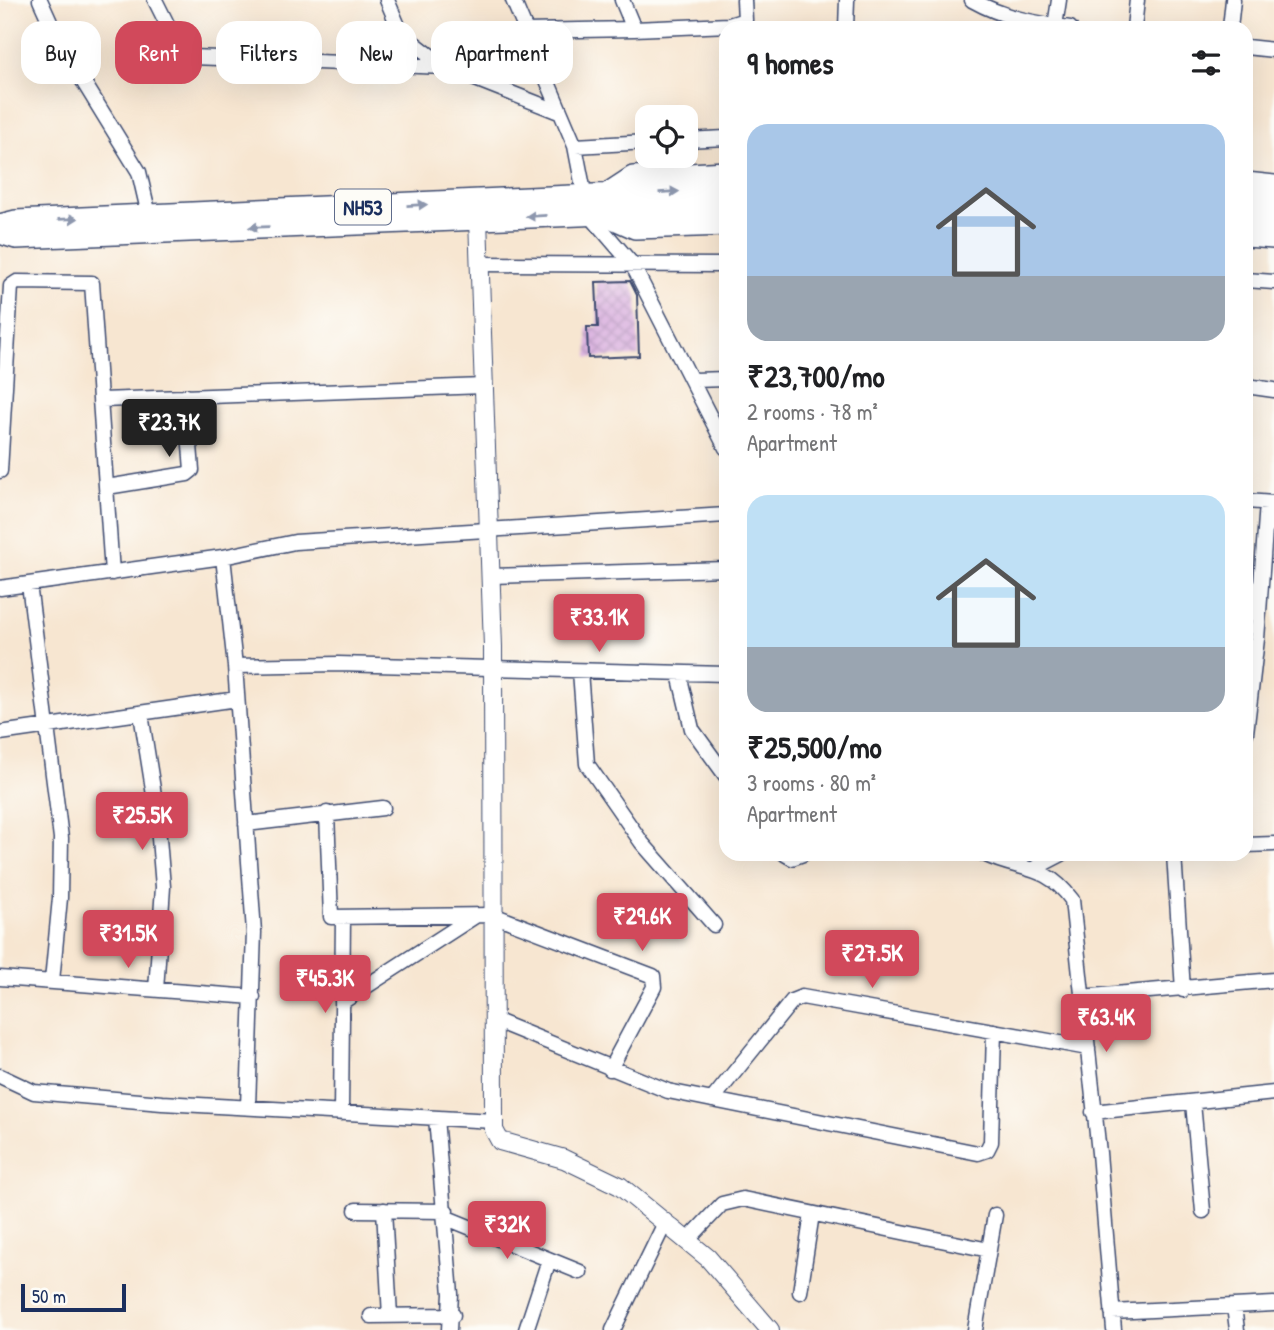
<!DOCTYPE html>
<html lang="en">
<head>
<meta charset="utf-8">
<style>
  body { margin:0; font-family:"Patrick Hand",sans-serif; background:#f2f2f2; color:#202124; height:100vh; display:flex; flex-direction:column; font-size:26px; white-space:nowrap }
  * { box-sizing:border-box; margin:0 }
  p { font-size:23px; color:#757577 }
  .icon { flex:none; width:38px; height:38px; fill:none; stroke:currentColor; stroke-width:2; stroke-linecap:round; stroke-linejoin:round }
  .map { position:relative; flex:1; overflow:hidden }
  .side { position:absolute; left:719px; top:21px; width:534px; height:840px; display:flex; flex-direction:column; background:#fff; border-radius:21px; box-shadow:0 7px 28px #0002 }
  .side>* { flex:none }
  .hud { position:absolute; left:21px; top:21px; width:593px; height:63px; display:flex; gap:14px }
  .fabs { position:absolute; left:635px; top:105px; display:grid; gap:14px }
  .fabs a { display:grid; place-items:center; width:63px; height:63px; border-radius:14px; background:#fff; box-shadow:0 7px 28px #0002; font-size:35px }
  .scale { position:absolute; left:21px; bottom:18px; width:105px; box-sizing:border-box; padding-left:7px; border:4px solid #1b2f5e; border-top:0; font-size:19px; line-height:24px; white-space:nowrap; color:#1b2f5e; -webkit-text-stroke:5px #fdfcf7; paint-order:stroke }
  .price { position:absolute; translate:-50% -60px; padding:0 16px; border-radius:7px; background:#d1495b; color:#fff; font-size:23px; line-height:46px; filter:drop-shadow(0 2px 4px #0008) }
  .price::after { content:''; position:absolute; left:50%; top:42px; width:21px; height:16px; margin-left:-10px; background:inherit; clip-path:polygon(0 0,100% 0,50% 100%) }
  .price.selected { background:#222; color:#fff }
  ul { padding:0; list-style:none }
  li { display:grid; align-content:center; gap:14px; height:371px; padding:0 28px }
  li span { display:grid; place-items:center; height:217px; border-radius:21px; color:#555 }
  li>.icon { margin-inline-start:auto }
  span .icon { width:126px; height:126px; fill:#fffc; stroke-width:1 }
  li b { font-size:30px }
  h2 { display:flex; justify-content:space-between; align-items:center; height:84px; padding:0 28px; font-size:30px }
  .tag { padding:0 24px; border-radius:21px; background:#fff; box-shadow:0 7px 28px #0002; font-size:24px; line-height:63px }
  .tag.selected { background:#d1495b; color:#fff }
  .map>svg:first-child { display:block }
  .building { fill:url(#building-cross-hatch) }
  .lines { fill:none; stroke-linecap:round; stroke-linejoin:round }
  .minor-casing { stroke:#3c4a6f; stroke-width:17 }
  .major-casing { stroke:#3c4a6f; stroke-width:20 }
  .highway-casing { stroke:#3c4a6f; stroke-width:24 }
  .minor { stroke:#fff; stroke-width:14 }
  .major { stroke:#fff; stroke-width:18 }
  .highway { stroke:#fff; stroke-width:21 }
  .oneway { fill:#8d97ae }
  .labels { text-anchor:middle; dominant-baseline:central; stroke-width:5; stroke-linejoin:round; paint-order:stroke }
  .shield { fill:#fdfcf7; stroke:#5f6c8c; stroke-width:2 }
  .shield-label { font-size:21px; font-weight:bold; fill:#1b2f5e }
</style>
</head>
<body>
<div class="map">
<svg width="1274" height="1330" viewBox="0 0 1274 1330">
  <defs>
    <pattern id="building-cross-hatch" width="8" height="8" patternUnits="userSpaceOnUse" patternTransform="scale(1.75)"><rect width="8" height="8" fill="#dbb4e0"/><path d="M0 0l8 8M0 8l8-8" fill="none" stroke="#bb9bc3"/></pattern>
  </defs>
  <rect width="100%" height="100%" fill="#fdfcf7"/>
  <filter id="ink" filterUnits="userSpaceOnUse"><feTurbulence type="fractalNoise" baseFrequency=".0143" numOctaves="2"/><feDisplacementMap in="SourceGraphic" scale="14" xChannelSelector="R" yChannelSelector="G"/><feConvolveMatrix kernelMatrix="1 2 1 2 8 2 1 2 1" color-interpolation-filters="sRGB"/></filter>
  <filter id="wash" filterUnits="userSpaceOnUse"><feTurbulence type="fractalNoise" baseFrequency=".00686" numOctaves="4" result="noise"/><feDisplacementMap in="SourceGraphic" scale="28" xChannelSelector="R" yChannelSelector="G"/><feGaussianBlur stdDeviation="1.57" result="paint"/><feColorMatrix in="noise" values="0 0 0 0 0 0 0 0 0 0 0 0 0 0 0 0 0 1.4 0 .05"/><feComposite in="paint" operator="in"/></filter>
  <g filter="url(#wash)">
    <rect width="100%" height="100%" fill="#f7e6d1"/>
    <g id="blocks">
      <path class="building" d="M630,281L637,295L639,356L588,358L587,327H598L596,282Z"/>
    </g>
  </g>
  <g filter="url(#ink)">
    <use href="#blocks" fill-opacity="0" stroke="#3c4a6f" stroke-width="2"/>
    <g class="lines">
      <defs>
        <path id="minor" d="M40,0L59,42L139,172L149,215
          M155,0L179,48L192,57L445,67L559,112
          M387,0L401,33L445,67
          M513,0L575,146L588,213L632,264L726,448
          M622,0L634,29L729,25L745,20L744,0
          M972,0C1004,18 1034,23 1070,28
          M1055,26L1059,0
          M846,28L847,0
          M1134,28L1137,0
          M1230,28L1233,0
          M525,31L634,29
          M1246,47L1274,50
          M686,140L726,138
          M575,146L648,142
          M480,264L726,265
          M1246,280L1274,282
          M694,380L726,379
          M1246,386L1274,390
          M102,400L484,386
          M0,471L11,286L17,282L92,283L112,573
          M107,487L187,474L192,470L186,396
          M1246,501L1274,503
          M223,557L235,666L254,932L248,1107
          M490,576L726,569
          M29,584L61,838L60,898L52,981
          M0,588L223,557L295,542L726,515
          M235,666L338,664L726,674
          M580,671L587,764L642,843L714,925
          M679,674L692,729L726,776
          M141,714L157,814L163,887L156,990
          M0,733L237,699
          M1246,733L1257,639L1267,503
          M327,813L331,917L493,915L653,976L654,987L610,1069
          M246,824L383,808
          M1246,845L1274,844
          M785,854L792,858L803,854
          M984,854C1021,872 1044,862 1072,900L1099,1153L1114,1330
          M1174,854L1183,990
          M1033,869L1062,854
          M0,978L253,997
          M1081,997L1274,980
          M342,1002L475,916
          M494,1020L668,1091L978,1153L987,1150L991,1142L994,1031
          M0,1076L34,1092L162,1103L494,1121
          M712,1100L792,1001L802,997L1088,1048
          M1193,1103L1203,1211
          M1093,1112L1274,1093
          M341,1113L343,917
          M436,1118L451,1294L449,1330
          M356,1210L446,1211
          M384,1210L390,1316
          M447,1218L580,1272
          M687,1241L722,1204L743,1199L989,1250
          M800,1292L812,1214
          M1234,1306L1237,1330
          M1112,1312L1274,1304
          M371,1316L453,1315
          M526,1330L549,1260
          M613,1330L665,1223
          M975,1330L995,1215"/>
        <path id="major" d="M478,219L493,647L494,1130L500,1141L564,1159L620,1186L708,1258L770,1330"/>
        <path id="highway" d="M1246,183L1274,186
          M607,194L633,177L726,172
          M1246,202L1274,205
          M608,216L635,228L726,225
          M1246,218L1274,221
          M0,225L16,221L726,189
          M0,233L16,238L726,209
          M1246,236L1274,238"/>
      </defs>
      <use href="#minor" class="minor-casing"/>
      <use href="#major" class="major-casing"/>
      <use href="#highway" class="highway-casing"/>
      <use href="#minor" class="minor"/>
      <use href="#major" class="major"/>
      <use href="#highway" class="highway"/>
    </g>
    <defs><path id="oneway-solid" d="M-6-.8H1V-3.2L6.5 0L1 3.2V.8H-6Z" transform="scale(1.75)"/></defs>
    <g class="oneway">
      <use href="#oneway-solid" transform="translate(669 192) rotate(-3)"/>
      <use href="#oneway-solid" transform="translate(417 205) rotate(-3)"/>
      <use href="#oneway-solid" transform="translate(536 216) rotate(177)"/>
      <use href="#oneway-solid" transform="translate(68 219) rotate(-2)"/>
      <use href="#oneway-solid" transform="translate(259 227) rotate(178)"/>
    </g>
  </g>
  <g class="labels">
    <rect class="shield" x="335" y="189.5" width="56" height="35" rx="5"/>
    <g class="shield-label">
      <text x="363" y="207">NH53</text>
    </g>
  </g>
</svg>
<div class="fabs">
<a><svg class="icon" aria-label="locate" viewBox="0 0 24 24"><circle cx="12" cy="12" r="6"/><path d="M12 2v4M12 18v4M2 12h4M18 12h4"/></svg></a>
</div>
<div class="scale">50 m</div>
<b class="price selected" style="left:169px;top:459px">₹23.7K</b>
<b class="price" style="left:599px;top:654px">₹33.1K</b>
<b class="price" style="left:142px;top:852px">₹25.5K</b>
<b class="price" style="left:642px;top:953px">₹29.6K</b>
<b class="price" style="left:128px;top:970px">₹31.5K</b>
<b class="price" style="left:872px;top:990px">₹27.5K</b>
<b class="price" style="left:325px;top:1015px">₹45.3K</b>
<b class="price" style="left:1106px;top:1054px">₹63.4K</b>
<b class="price" style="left:507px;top:1261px">₹32K</b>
<div class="hud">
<a class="tag">Buy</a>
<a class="tag selected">Rent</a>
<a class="tag">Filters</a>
<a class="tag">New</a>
<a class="tag">Apartment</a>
</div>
<section class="side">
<h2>9 homes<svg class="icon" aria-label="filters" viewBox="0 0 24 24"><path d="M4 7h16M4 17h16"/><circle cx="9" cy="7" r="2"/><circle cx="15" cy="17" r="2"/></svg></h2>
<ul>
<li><span style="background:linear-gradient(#a9c7e8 70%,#9aa5b1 0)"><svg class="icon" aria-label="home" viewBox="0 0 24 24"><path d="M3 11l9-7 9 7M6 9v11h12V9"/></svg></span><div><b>₹23,700/mo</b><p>2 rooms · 78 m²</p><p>Apartment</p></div></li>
<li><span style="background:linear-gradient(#bfe0f5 70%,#9aa5b1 0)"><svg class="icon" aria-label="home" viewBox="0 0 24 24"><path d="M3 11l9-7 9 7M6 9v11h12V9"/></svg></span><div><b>₹25,500/mo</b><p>3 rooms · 80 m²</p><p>Apartment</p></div></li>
</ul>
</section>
</div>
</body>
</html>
